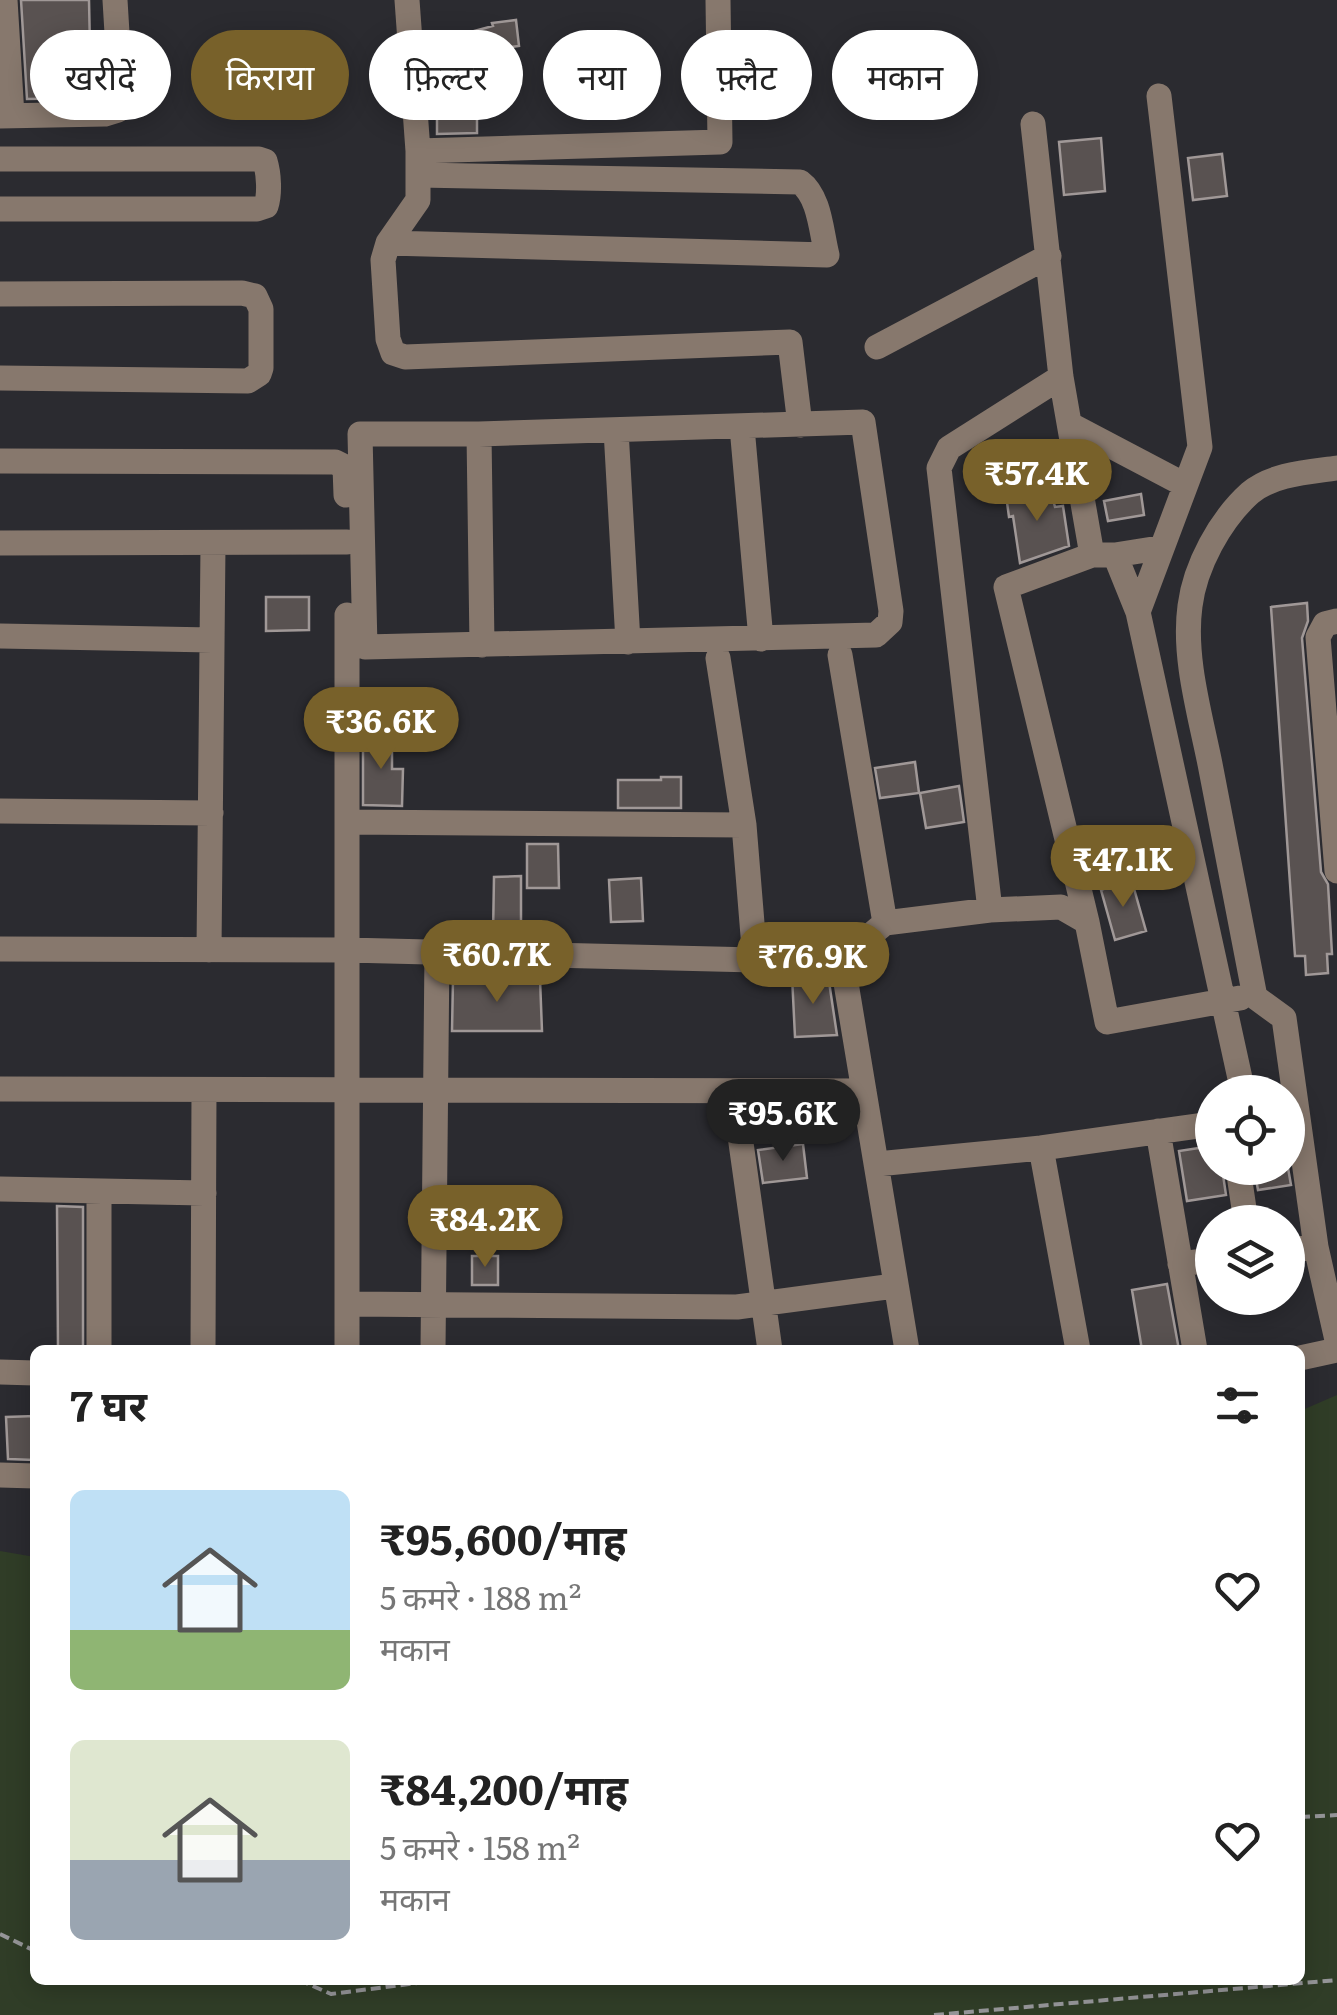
<!DOCTYPE html>
<html lang="hi">
<head>
<meta charset="utf-8">
<style>
  body { margin:0; font-family:Literata,"Noto Sans Devanagari",serif; background:#f2f2f2; color:#222; height:100vh; display:flex; flex-direction:column; font-size:38px; white-space:nowrap }
  * { box-sizing:border-box; margin:0 }
  p { font-size:32px; color:#767676 }
  .icon { flex:none; width:55px; height:55px; fill:none; stroke:currentColor; stroke-width:2; stroke-linecap:round; stroke-linejoin:round }
  .map { position:relative; flex:1; overflow:hidden }
  .side { position:absolute; left:30px; top:1345px; width:1275px; height:640px; display:flex; flex-direction:column; background:#fff; border-radius:15px; box-shadow:0 5px 25px #0003 }
  .side>* { flex:none }
  .hud { position:absolute; left:30px; top:30px; width:1278px; height:90px; display:flex; gap:20px }
  .controls { position:absolute; left:1195px; top:1075px; display:grid; gap:20px }
  .controls a { display:grid; place-items:center; width:110px; height:110px; border-radius:50%; background:#fff; box-shadow:0 5px 25px #0003; font-size:50px }
  .price { position:absolute; translate:-50% -85px; padding:0 22px; border-radius:35px; background:#78612a; color:#fff; font-size:32px; line-height:65px; filter:drop-shadow(0 2px 5px #0008) }
  .price::after { content:''; position:absolute; left:50%; top:60px; width:30px; height:22px; margin-left:-15px; background:inherit; clip-path:polygon(0 0,100% 0,50% 100%) }
  .price.current { background:#222; color:#fff }
  ul { padding:0; list-style:none }
  li { display:flex; align-items:center; gap:30px; height:250px; padding:0 40px }
  li span { display:grid; place-items:center; flex:none; width:280px; height:200px; border-radius:15px; color:#555 }
  li>.icon { margin-inline-start:auto }
  span .icon { width:120px; height:120px; fill:#fffc; stroke-width:1 }
  li b { font-size:42px }
  h2 { display:flex; justify-content:space-between; align-items:center; height:120px; padding:0 40px; font-size:42px }
  .tag { padding:0 35px; border-radius:45px; background:#fff; box-shadow:0 5px 25px #0003; font-size:35px; line-height:90px }
  .tag.current { background:#78612a; color:#fff }
  .map>svg:first-child { display:block }
  .green { fill:#303d27 }
  .building { fill:#595251; stroke:#a09897; stroke-width:2.5 }
  .lines { fill:none; stroke-linecap:round; stroke-linejoin:round }
  .path { stroke:#959598; stroke-width:4; stroke-dasharray:10 5; stroke-linecap:butt }
  .minor { stroke:#87786d; stroke-width:25 }
</style>
</head>
<body>
<div class="map">
<svg width="1337" height="2015" viewBox="0 0 1337 2015">
  <rect width="100%" height="100%" fill="#2b2b30"/>
  <path class="green" d="M1337,1395V2015H0V1551L35,1557V1980H1300V1411Z"/>
  <path class="building" d="M21,0H89L91,98L27,99Z
    M516,20L519,46L471,52L467,33L493,26L492,23Z
    M477,114V133L437,134V115Z
    M1101,138L1105,191L1064,195L1059,142Z
    M1222,154L1227,196L1193,200L1188,158Z
    M1050,489L1055,507L1063,506L1069,546L1020,563L1013,516L1009,517L1006,495Z
    M1141,494L1144,515L1108,521L1104,501Z
    M266,597H309V630L266,631Z
    M1307,603L1308,621L1302,638L1321,872L1328,884L1332,954H1327L1328,973L1306,975L1305,956H1295L1271,607Z
    M392,732V769H403L402,806L363,805V733Z
    M915,762L919,793L880,798L875,768Z
    M661,777H681V808H618V780H661Z
    M959,786L964,822L926,828L920,793Z
    M527,844H558L559,888H527Z
    M521,876V935H493L494,877Z
    M641,878L643,921L611,922L609,880Z
    M1131,878L1146,931L1115,940L1101,890Z
    M828,975L837,1035L795,1037L792,976Z
    M453,979H540L542,1031H452Z
    M803,1144L807,1178L763,1183L758,1150Z
    M1212,1146V1168H1222L1226,1195L1187,1201L1179,1151Z
    M1254,1168H1288L1291,1185L1258,1190Z
    M57,1206L83,1207V1350H58Z
    M472,1256H498V1285H472Z
    M1167,1284L1179,1350H1142L1132,1290Z
    M35,1416V1460L8,1459L6,1417Z"/>
  <g class="lines">
    <path class="path" d="M1300,1817L1337,1815
      M0,1934L35,1951
      M299,1980L331,1994L441,1980
      M934,2015L1337,1980"/>
    <path class="minor" d="M5,0L12,116
      M407,0L418,151L720,142L718,0
      M1159,96L1200,447L1138,612L1243,1092
      M0,116L105,114L118,110L121,99L115,0
      M1033,124L1061,377L1092,555
      M418,151V200L388,243L383,260L388,339L393,353L405,357L790,342L800,425
      M0,159H259L265,161C269,174 270,194 266,206L257,209H0
      M388,243L827,255C821,231 820,197 800,182L419,175
      M0,294L242,293L255,296L261,309V368L259,374L248,381L0,378
      M877,347L1049,256
      M863,422L891,611L890,622L876,635L365,647L360,434H479Z
      M1071,425L1185,485
      M742,427L761,639
      M616,430L628,642
      M479,434L482,645
      M0,461L335,462L345,467L346,495
      M1337,468C1309,472 1272,474 1250,493C1220,520 1195,566 1190,606C1183,657 1200,714 1210,764C1225,842 1240,919 1255,997L1284,1018L1316,1247L1337,1340
      M0,543L347,542
      M1159,548L1115,555H1092L1006,587L1087,922L1107,1022L1240,998
      M1115,555L1138,612
      M1337,621L1325,624L1318,637L1337,871
      M0,636L212,640
      M840,655L885,923
      M718,658L744,825L755,960
      M0,811L211,813
      M347,822L744,825
      M990,910L939,468L949,448L1061,377
      M0,949L347,950L755,960L842,959L885,923L990,910L1061,907L1087,922
      M209,950L213,545
      M842,959L907,1350
      M0,1089L864,1091
      M734,1093L770,1350
      M1158,1131L1195,1350
      M1041,1148L1078,1350
      M877,1164L1041,1148L1212,1124
      M1238,1168L1246,1222
      M0,1189L204,1193
      M1288,1250L1316,1247
      M1180,1264L1212,1260
      M347,1304L737,1307L894,1286
      M99,1350V1191
      M203,1350L204,1090
      M347,1350V615
      M433,1350L437,952
      M1300,1358L1337,1350
      M0,1372L35,1373
      M0,1475L35,1476"/>
  </g>
</svg>
<div class="controls">
<a><svg class="icon" aria-label="locate" viewBox="0 0 24 24"><circle cx="12" cy="12" r="6"/><path d="M12 2v4M12 18v4M2 12h4M18 12h4"/></svg></a>
<a><svg class="icon" aria-label="layers" viewBox="0 0 24 24"><path d="M12 4l9 5-9 5-9-5zM3 14l9 5 9-5"/></svg></a>
</div>
<b class="price" style="left:1037px;top:524px">₹57.4K</b>
<b class="price" style="left:381px;top:772px">₹36.6K</b>
<b class="price" style="left:1123px;top:910px">₹47.1K</b>
<b class="price" style="left:497px;top:1005px">₹60.7K</b>
<b class="price" style="left:813px;top:1007px">₹76.9K</b>
<b class="price current" style="left:783px;top:1164px">₹95.6K</b>
<b class="price" style="left:485px;top:1270px">₹84.2K</b>
<div class="hud">
<a class="tag">खरीदें</a>
<a class="tag current">किराया</a>
<a class="tag">फ़िल्टर</a>
<a class="tag">नया</a>
<a class="tag">फ़्लैट</a>
<a class="tag">मकान</a>
</div>
<section class="side">
<h2>7 घर<svg class="icon" aria-label="filters" viewBox="0 0 24 24"><path d="M4 7h16M4 17h16"/><circle cx="9" cy="7" r="2"/><circle cx="15" cy="17" r="2"/></svg></h2>
<ul>
<li><span style="background:linear-gradient(#bfe0f5 70%,#8fb573 0)"><svg class="icon" aria-label="home" viewBox="0 0 24 24"><path d="M3 11l9-7 9 7M6 9v11h12V9"/></svg></span><div><b>₹95,600/माह</b><p>5 कमरे · 188 m²</p><p>मकान</p></div><svg class="icon" aria-label="heart" viewBox="0 0 24 24"><path d="M12 20l-8-8c-3-5 5-10 8-4 3-6 11-1 8 4z"/></svg></li>
<li><span style="background:linear-gradient(#dfe7d0 60%,#9aa5b1 0)"><svg class="icon" aria-label="home" viewBox="0 0 24 24"><path d="M3 11l9-7 9 7M6 9v11h12V9"/></svg></span><div><b>₹84,200/माह</b><p>5 कमरे · 158 m²</p><p>मकान</p></div><svg class="icon" aria-label="heart" viewBox="0 0 24 24"><path d="M12 20l-8-8c-3-5 5-10 8-4 3-6 11-1 8 4z"/></svg></li>
</ul>
</section>
</div>
</body>
</html>
